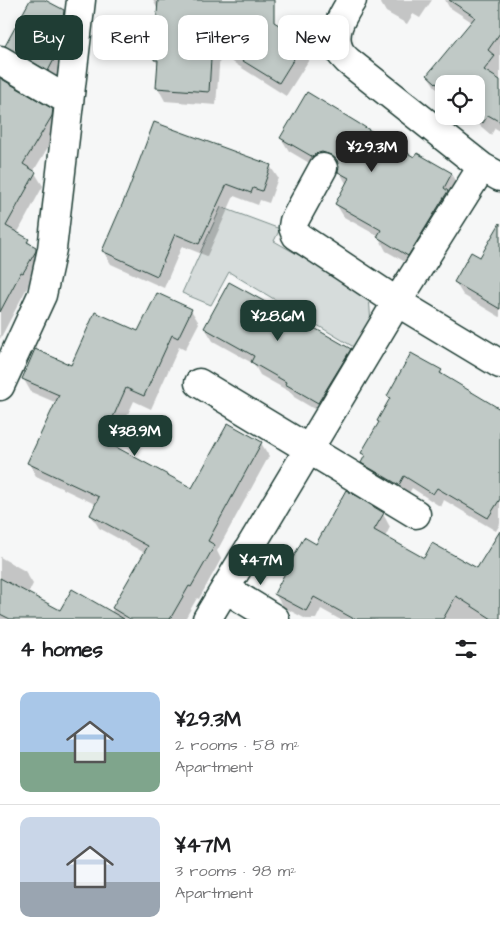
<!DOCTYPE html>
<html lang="en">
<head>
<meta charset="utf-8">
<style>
  body { margin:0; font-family:"Architects Daughter",sans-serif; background:#f2f2f2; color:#202124; height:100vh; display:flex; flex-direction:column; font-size:19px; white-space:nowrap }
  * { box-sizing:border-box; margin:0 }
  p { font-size:16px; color:#757577 }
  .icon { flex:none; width:28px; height:28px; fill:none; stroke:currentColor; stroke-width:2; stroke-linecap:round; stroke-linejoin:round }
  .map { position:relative; height:619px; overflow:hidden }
  .panel { display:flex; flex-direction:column; background:#fff; flex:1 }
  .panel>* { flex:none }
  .banner { position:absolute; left:15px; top:15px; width:470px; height:45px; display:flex; gap:10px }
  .controls { position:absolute; left:435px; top:75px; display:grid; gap:10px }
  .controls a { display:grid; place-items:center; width:50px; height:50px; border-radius:10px; background:#fff; box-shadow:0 2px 8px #0003; font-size:25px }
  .price { position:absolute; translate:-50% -42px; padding:0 11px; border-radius:10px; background:#1f3d34; color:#fff; font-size:16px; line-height:32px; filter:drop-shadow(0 1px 2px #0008) }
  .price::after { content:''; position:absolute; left:50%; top:30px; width:15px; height:11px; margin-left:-8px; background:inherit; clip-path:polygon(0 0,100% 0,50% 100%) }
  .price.on { background:#222; color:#fff }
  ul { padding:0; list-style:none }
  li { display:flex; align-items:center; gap:15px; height:125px; padding:0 20px }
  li+li { border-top:1px solid #e0e0e0 }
  li span { display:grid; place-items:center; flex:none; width:140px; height:100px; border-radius:10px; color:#555 }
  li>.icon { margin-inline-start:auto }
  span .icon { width:60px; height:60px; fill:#fffc; stroke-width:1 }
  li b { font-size:21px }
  h2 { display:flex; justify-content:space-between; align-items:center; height:60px; padding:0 20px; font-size:21px }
  .chip { padding:0 18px; border-radius:10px; background:#fff; box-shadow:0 2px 8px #0003; font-size:18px; line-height:45px }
  .chip.on { background:#1f3d34; color:#fff }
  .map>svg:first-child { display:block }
  .green { fill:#d6dcdb; stroke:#7a8c88 }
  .shadow { fill:#0003 }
  .building { fill:#c0c9c6; stroke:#1f3d34 }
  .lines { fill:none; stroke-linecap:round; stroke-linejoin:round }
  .minor-casing { stroke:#1f3d34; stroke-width:31 }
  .minor { stroke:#fff; stroke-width:28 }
</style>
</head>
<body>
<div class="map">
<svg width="500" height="619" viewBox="0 0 500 619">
  <rect width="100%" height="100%" fill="#f6f7f7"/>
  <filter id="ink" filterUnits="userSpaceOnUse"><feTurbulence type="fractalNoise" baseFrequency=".02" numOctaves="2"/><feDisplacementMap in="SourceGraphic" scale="10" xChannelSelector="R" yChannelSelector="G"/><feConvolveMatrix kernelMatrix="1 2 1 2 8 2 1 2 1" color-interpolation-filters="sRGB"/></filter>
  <g filter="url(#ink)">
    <path class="green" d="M221,207L280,229L274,241L369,295L371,325L357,349L229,272L211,305L182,293Z"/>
    <path class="shadow" d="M32,0H42L63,11L71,25L66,64L56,83L14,59L6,46Z
      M153,0H260L261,15L304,42L312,55L286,96L220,54L216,105L165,101L158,88L159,66L155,60L159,12Z
      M379,0H432L420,18L413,14L407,24L386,12Z
      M445,0H500V131L495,128L491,135L469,116H476V84H444V95L436,88L428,76L472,22L449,7Z
      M0,80L52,110L59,124V129L33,172L35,173L43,186L17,234L28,240L31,245L36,248L43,261L31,285L29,284L0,339Z
      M281,138L415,158L451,174L459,187L416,268L386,251L378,236L344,217L336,204L347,185L339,171L340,168L331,165L321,170L289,151Z
      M270,166L278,178L269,203L260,200L258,205L234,196L207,256L182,246L164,288L111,264L103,251L129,192Z
      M500,231V317L463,295L455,282L481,258Z
      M191,310L199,323L185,350L179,347L151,409L134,401L113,447L193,490L261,443L269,456L217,551L221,559L199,599L197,598L185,619H0V557L25,571L33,584L28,594L61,612L111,613L145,553L99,528L91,515L97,505L36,476L29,463L57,403L31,392L23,378L71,367L139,333Z
      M205,328L350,350L358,363L326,416L294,397L292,393L260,375L254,364L213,341Z
      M441,371L444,377L500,410V524L496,531L444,500L441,507L412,488L406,498L370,476L363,463L365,458L363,453L379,423L378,421L391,399L389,396Z
      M383,514L390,527L385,537L424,559L477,569L500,561V619H339L321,609L316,619H306L283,607L275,594L316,546Z"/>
    <path class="building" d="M30,0H45L64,10L59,50L48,71L5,46Z
      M158,0H274V22L305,41L279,83L212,42L209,92L156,88L158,60H154Z
      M449,0H500V33L488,50L495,56L484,70L500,80V122L488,115L483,123L475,116H476V84H444V90L427,75L475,17Z
      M0,78L53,109L52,116L23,164L36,172L6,226L29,239L27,242L36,247V251L23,273L21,272L0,312Z
      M307,92L414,157L417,153L452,173L444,188L448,191L408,256L377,237L381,230L335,204L349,178L338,172L339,167L337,160L331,155L322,152L315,154L313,157L280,138Z
      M154,122L271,165L262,191L253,188L251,193L227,184L199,244L175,234L157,276L102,251L128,191Z
      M500,223V309L454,282L471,252L480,257Z
      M229,282L280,310L281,309L351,349L318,403L285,384L286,382L251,362L254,356L204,328Z
      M157,293L192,309L178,338L172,335L144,396L126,388L103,440L192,488L228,423L262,442L208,541L215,545L191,587L189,586L170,619H130L112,608L148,546L90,515L99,497L27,463L59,395L22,379L35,349L71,365L95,312L138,331Z
      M411,353L442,370L440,373L500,409V499L488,518L437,488L433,494L404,476L399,485L361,463L365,455L361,453L379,422L377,421L390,398L387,396Z
      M346,490L384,513L374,530L424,558L432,543L477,568L500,531V619H492L456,596L443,619H354L314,597L306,611L274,594L304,537L316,544Z
      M0,578L60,610L72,589L124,619H10L0,614Z"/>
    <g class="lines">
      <defs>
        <path id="minor" d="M352,0C343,15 330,33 340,52C342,55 345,58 348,61L482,167L500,177
          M0,60L69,101
          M323,168L294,221L293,227L296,235L397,302L500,364
          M199,383L416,514
          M0,386L42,295L52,249L81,0
          M226,589L275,619
          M207,619L397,302L482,167"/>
      </defs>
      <use href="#minor" class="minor-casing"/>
      <use href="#minor" class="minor"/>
    </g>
  </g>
</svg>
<div class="controls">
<a><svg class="icon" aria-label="locate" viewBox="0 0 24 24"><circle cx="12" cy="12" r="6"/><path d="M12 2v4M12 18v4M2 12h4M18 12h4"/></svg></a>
</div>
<b class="price on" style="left:372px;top:173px">¥29.3M</b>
<b class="price" style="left:278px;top:342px">¥28.6M</b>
<b class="price" style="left:135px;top:457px">¥38.9M</b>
<b class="price" style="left:261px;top:586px">¥47M</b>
<div class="banner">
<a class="chip on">Buy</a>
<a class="chip">Rent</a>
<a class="chip">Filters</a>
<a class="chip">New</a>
</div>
</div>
<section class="panel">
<h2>4 homes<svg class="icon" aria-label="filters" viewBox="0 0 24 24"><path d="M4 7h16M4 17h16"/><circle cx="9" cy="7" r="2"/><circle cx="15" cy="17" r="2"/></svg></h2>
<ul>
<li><span style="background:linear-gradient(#a9c7e8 60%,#7fa58c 0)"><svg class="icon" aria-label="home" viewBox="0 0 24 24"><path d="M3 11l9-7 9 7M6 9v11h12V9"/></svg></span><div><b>¥29.3M</b><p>2 rooms · 58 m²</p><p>Apartment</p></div></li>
<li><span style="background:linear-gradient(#c9d6e8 65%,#9aa5b1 0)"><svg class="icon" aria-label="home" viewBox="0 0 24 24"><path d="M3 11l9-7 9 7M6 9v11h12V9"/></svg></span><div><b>¥47M</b><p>3 rooms · 98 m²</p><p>Apartment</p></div></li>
</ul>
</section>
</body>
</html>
